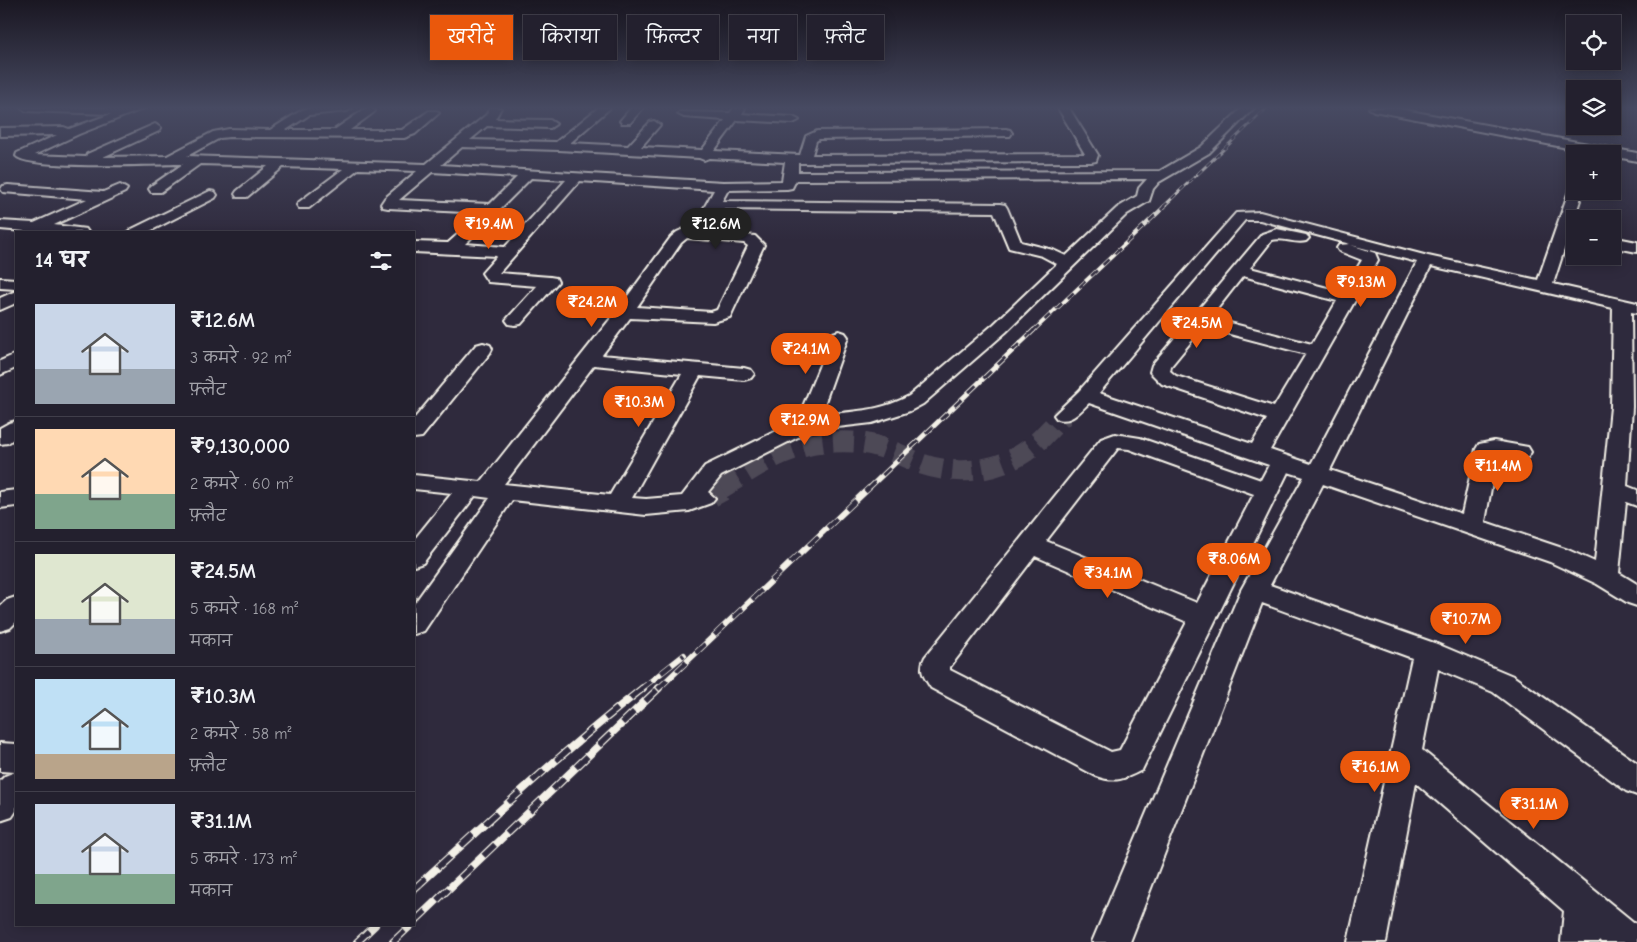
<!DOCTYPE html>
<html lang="hi">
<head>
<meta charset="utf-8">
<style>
  body { margin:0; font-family:"Comic Neue","Playpen Sans Deva",sans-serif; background:#2b2836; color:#f1f3f6; height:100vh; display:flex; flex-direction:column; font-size:19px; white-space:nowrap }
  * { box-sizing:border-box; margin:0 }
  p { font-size:16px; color:#a3a3aa }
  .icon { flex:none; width:28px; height:28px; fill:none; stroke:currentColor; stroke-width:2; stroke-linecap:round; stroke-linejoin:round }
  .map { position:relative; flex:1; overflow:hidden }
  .sheet { position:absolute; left:15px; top:231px; width:400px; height:695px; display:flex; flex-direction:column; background:#23202e; border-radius:0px; box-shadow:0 2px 12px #0003,0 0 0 1px #403e4a }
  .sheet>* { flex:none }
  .banner { position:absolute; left:430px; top:15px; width:475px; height:45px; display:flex; gap:10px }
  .tools { position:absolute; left:1566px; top:15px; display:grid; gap:10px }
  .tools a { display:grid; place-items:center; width:55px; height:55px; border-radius:0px; background:#23202e; box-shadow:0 2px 12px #0003,0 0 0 1px #403e4a; font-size:25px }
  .price { position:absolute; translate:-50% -42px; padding:0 11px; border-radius:18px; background:#ea580c; color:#fff; font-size:16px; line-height:32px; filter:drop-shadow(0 1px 2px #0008) }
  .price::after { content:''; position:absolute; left:50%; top:30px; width:15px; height:11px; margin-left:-8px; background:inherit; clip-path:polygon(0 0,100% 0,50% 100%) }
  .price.selected { background:#222; color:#fff }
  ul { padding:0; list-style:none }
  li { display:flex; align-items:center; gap:15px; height:125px; padding:0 20px }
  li+li { border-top:1px solid #403e4a }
  li span { display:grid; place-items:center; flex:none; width:140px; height:100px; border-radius:0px; color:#555 }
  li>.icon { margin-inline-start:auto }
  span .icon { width:60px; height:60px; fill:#fffc; stroke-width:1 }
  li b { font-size:21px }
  h2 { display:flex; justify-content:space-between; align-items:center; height:60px; padding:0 20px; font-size:21px }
  .chip { padding:0 18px; border-radius:0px; background:#23202e; box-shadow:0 2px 12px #0003,0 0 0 1px #403e4a; font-size:18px; line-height:45px }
  .chip.selected { background:#ea580c; color:#fff }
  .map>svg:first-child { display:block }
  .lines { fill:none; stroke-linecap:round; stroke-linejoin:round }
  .street-tunnel-far1 { stroke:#4d4857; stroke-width:21; stroke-dasharray:21 10; stroke-linecap:butt }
  .street-tunnel { stroke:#4d4857; stroke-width:26; stroke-dasharray:26 13; stroke-linecap:butt }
  .street-casing { stroke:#f4f1e8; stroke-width:4 }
  .street { fill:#2f2a3d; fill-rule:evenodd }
  .rail-far4-casing { stroke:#f4f1e8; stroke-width:3 }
  .rail-far3-casing { stroke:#f4f1e8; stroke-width:4 }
  .rail-far2-casing { stroke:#f4f1e8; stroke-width:5 }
  .rail-far1-casing { stroke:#f4f1e8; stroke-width:6 }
  .rail-casing { stroke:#f4f1e8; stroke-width:8 }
  .rail-far4 { stroke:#2f2a3d; stroke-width:2; stroke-dasharray:6; stroke-linecap:butt }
  .rail-far3 { stroke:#2f2a3d; stroke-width:2.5; stroke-dasharray:8; stroke-linecap:butt }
  .rail-far2 { stroke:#2f2a3d; stroke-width:3; stroke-dasharray:10; stroke-linecap:butt }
  .rail-far1 { stroke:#2f2a3d; stroke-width:4.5; stroke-dasharray:13; stroke-linecap:butt }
  .rail { stroke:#2f2a3d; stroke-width:5.5; stroke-dasharray:16; stroke-linecap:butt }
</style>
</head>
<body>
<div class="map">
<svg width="1637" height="942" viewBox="0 0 1637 942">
  <rect width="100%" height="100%" fill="#2f2a3d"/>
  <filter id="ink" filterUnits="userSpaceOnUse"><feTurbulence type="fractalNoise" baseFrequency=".02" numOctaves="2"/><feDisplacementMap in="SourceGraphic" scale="10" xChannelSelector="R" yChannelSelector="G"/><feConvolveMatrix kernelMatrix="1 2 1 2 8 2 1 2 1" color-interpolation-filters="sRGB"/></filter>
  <g filter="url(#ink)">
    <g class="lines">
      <path class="street-tunnel-far1" d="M720,489C766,460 796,439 854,442C877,443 898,454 919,463C954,476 994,473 1025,452C1040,442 1051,427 1064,415"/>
      <path class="street-tunnel" d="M711,494L722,488"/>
      <defs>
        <path id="street" d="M21,108H121L123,110L145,108L79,134L34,155L86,157L87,154L155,124L161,128L159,131L103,157L167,156L213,132L229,129L270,130L302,110L309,108H352L347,111L309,115L286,130H334L365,109L372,108L375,111L373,113L350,130H402L429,111H437L439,113L415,134L404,138L229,137L220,138L187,156L426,164L486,115L490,108H501L495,119L550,120L556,124L550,128L487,126L470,140L556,142L598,108H610L570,143L628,146L650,122L654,121L660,125L641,147L702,150L725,120L684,117L678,114L680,112L730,113L734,108H745L742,114L793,117L799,120L793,123L737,120L714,151L800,155L806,136L817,131L1006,129L1010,130L1012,133L1010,136L819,139L816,141L812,155L1085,154L1058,108H1069L1098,155L1096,161L1091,162L798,163V172L1160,171L1201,147L1242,108H1254L1209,153L1159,182L1153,189L1149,201L1127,214L1006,332L923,404L910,411L872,423L812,430L721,476L708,492L715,498L711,503L689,511L646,515L512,500L424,631L414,634V604L490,498L475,496L423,563L414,566V540L452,493L414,489V475L481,482L619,308L671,237L677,232L695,224L714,190L580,181L499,273L550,277L556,278L558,282L521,324L515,325L509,324L506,320L537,286L488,282L482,273L497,256L414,252V242L448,243L482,213L388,208L383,207L381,204L385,198L417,171L358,169L309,208H299L297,205L299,202L343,169L283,167L247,197H237L235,194L237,191L268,166L200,164L161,192H151L149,189L151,186L183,164C158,164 28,170 16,156L17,153L57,135L0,136V128L64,127L69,129L111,114L26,111ZM462,147L559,150L699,158L704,160L709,158L785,162L782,181L723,182L441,165ZM432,172L517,177L490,204L399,200ZM531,178L566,180L505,247L465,244ZM1147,179L1139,188L1137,196L1117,208L1066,256L1053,250L1021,242L1007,208L1005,205L1000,204L722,201L728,190L787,189L792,188L796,180ZM718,209L994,212L1009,248L1042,256L1057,264L994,324L909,396C876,413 854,410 820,416L848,337L845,333L839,331L833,333L797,421L705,466L682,496L646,499L632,498L700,376L744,380L751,378L754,374L751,370L744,368L602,355L630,318L713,322L730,317L764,245L755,236L706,230ZM687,238L744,243L748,246L717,310L711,312L637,307L681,243ZM594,365L682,374L610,495L504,484Z
          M631,108H643L630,123H622L620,121Z
          M1369,108H1394L1637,153V161L1612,156V154H1599L1374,111Z
          M8,185L103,192L120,185L127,189L125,192L54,225L86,229L88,232H35L0,229V221L34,223L87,199L3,192L1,189L3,186Z
          M1575,187V191H1583L1553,284L1637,303V313L1631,312L1632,407L1627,486L1637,490V506L1626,502L1619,573L1637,584V606L1628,603L1597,584L1550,562L1323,484L1270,585L1437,644L1513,676L1637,763V795L1626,791L1493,692L1438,669L1422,750L1637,925V942H1601L1599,940V942H1561L1564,911L1416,783L1386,942H1348L1412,658L1262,603L1130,942H1092L1241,590L1304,477L1288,472L1142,770C1125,779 1115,783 1096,776L931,688C924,677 918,670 925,657L1101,439L1115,434L1140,438L1261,480L1269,465L1089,403C1079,412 1072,423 1057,419L1054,415L1079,391L1236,213L1260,212L1428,256L1538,280L1569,191ZM1245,220H1260L1350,244L1339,245L1337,248L1339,251L1362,260L1343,292L1250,268L1272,240C1284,237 1295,244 1306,241L1309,238L1306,235L1277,229L1262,234L1152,365L1150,372L1162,384L1267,419L1252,444L1099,393ZM1351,245L1417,262L1311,464L1270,450L1378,260L1375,253ZM1431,266L1613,308L1611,407L1595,562L1568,550L1485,522L1497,455L1520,459L1528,457L1531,452L1528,447L1494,441L1479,444L1476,449L1462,514L1330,470ZM1243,276L1337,301L1312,344L1210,318ZM1203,327L1306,354L1274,407L1176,376L1170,371L1171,366ZM1118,448L1129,449L1254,494L1197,603L1046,541ZM1035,556L1187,622L1120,750L1111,752L950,670V667Z
          M210,191L215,192L217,195L215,198L148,232H129L132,229Z
          M1612,237L1637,242V252L1612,247Z
          M0,278L16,279V289L0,288Z
          M16,291V303L0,310V298Z
          M483,343L490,345L492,349L490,353L422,437L414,438V419L476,345Z
          M16,354V368L0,375V361Z
          M16,421V437L8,443L0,444V428L9,423Z
          M16,490V506L0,508V492Z
          M16,597V622L10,628L0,631V606L7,600Z
          M0,743L16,744V811L12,817L0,821V781L5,776L15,772L0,771Z"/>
      </defs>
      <use href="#street" class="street-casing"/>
      <use href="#street" class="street"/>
      <defs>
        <path id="rail-far4" d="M1163,207L1267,108"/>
        <path id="rail-far3" d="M1033,331L1165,206"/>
        <path id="rail-far2" d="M868,489L1034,330"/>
        <path id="rail-far1" d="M641,689L684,655
          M658,689L869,488"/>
        <path id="rail" d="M414,889C489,820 563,751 643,688
          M414,922L659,688
          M357,942L375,925
          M393,942L411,925"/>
      </defs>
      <use href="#rail-far4" class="rail-far4-casing"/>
      <use href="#rail-far3" class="rail-far3-casing"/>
      <use href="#rail-far2" class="rail-far2-casing"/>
      <use href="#rail-far1" class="rail-far1-casing"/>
      <use href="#rail" class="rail-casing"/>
      <use href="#rail-far4" class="rail-far4"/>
      <use href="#rail-far3" class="rail-far3"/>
      <use href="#rail-far2" class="rail-far2"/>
      <use href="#rail-far1" class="rail-far1"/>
      <use href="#rail" class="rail"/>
    </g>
  </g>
  <linearGradient id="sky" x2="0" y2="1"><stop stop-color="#1a1722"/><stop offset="0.45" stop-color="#474a62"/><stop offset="1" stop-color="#474a62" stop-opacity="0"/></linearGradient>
  <rect width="1637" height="240" fill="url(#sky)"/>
</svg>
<div class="tools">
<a><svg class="icon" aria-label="locate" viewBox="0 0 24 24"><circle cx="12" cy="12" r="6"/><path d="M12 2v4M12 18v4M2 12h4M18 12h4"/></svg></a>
<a><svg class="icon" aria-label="layers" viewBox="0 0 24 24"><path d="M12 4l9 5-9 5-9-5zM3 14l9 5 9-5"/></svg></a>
<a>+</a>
<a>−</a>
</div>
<b class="price" style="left:489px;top:250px">₹19.4M</b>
<b class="price selected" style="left:716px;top:250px">₹12.6M</b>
<b class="price" style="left:1361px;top:308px">₹9.13M</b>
<b class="price" style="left:592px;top:328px">₹24.2M</b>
<b class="price" style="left:1197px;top:349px">₹24.5M</b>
<b class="price" style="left:806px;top:375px">₹24.1M</b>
<b class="price" style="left:639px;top:428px">₹10.3M</b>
<b class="price" style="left:805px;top:446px">₹12.9M</b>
<b class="price" style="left:1498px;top:492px">₹11.4M</b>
<b class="price" style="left:1234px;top:585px">₹8.06M</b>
<b class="price" style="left:1108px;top:599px">₹34.1M</b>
<b class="price" style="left:1466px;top:645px">₹10.7M</b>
<b class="price" style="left:1375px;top:793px">₹16.1M</b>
<b class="price" style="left:1534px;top:830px">₹31.1M</b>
<div class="banner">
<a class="chip selected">खरीदें</a>
<a class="chip">किराया</a>
<a class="chip">फ़िल्टर</a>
<a class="chip">नया</a>
<a class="chip">फ़्लैट</a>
</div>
<section class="sheet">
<h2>14 घर<svg class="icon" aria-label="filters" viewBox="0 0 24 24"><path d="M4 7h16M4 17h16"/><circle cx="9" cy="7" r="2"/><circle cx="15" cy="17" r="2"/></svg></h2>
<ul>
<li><span style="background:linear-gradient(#c9d6e8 65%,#9aa5b1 0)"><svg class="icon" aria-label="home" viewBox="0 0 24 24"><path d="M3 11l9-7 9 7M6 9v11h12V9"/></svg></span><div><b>₹12.6M</b><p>3 कमरे · 92 m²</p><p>फ़्लैट</p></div></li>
<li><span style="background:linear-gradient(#ffd9b3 65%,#7fa58c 0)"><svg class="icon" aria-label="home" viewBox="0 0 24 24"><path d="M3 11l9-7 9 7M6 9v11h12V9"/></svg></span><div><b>₹9,130,000</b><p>2 कमरे · 60 m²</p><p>फ़्लैट</p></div></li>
<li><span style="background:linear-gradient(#dfe7d0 65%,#9aa5b1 0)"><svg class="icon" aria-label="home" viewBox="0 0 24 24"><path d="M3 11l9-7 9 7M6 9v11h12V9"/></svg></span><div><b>₹24.5M</b><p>5 कमरे · 168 m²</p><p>मकान</p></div></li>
<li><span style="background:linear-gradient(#bfe0f5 75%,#b9a48a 0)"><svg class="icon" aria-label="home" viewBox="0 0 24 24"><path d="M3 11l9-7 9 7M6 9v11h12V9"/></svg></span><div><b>₹10.3M</b><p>2 कमरे · 58 m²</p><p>फ़्लैट</p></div></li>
<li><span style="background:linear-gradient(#c9d6e8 70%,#7fa58c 0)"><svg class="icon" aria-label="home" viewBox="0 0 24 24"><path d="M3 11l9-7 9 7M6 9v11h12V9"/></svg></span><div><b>₹31.1M</b><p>5 कमरे · 173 m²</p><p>मकान</p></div></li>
</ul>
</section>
</div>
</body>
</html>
